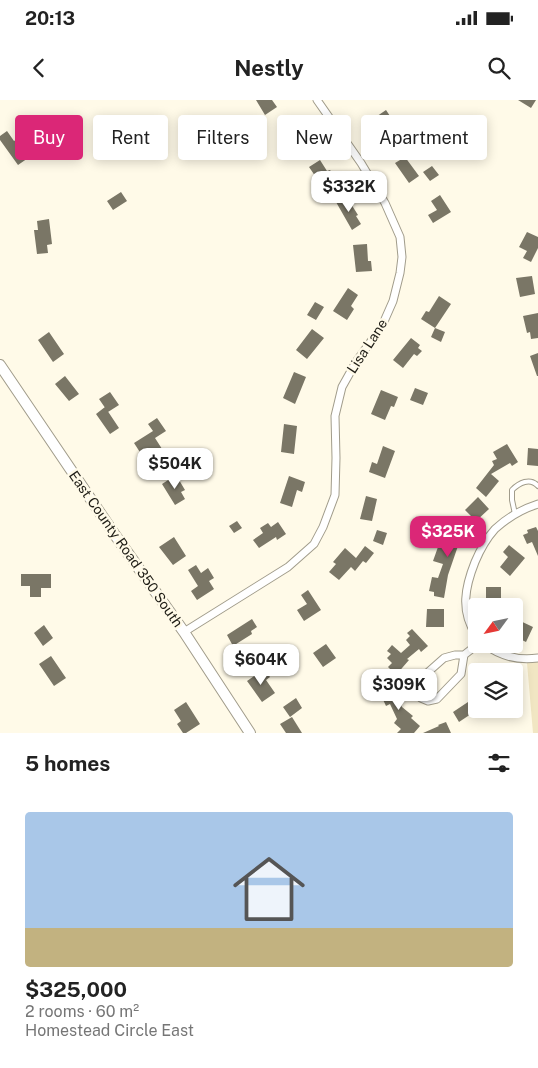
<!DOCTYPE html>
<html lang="en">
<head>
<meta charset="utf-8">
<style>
  body { margin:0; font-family:"Public Sans",sans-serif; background:#f6f6f6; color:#222; height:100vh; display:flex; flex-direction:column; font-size:19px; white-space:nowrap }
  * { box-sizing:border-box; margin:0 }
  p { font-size:16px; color:#767676 }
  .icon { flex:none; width:28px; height:28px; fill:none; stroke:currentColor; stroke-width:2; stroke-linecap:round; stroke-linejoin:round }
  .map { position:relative; height:633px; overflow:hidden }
  .details { display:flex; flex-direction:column; background:#fff; flex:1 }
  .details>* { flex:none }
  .hud { position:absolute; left:15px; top:15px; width:509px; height:45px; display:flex; gap:10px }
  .needle { width:32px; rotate:237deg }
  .controls { position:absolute; left:468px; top:498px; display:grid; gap:10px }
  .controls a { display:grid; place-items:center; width:55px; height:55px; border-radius:5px; background:#fff; box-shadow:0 2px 12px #0003; font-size:25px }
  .price { position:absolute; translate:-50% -42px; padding:0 11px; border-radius:10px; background:#fff; color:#222; font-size:16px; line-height:32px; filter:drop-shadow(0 1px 2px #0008) }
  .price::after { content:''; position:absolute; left:50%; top:30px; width:15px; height:11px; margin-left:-8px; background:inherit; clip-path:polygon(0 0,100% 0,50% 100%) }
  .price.on { background:#db2777; color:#fff }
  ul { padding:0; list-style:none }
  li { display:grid; align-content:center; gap:10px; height:265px; padding:0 25px }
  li+li { border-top:1px solid #e0e0e0 }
  li span { display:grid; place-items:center; height:155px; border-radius:5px; color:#555 }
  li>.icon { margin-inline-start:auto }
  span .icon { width:90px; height:90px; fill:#fffc; stroke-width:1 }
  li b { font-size:21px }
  h2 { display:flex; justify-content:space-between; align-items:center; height:60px; padding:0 25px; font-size:21px }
  .chip { padding:0 18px; border-radius:5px; background:#fff; box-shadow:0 2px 12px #0003; font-size:18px; line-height:45px }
  .chip.on { background:#db2777; color:#fff }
  .status { display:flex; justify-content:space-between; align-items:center; height:35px; padding:0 25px; background:#fff; direction:ltr }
  .status svg { height:14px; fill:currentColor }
  header { display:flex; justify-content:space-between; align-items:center; height:65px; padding:0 25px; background:#fff; font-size:22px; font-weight:700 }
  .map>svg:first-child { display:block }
  .green { fill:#f1e6c3 }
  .building { fill:#7a7666 }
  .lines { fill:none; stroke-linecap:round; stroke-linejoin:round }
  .lane-casing { stroke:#a19c8b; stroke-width:6 }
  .street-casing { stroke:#a19c8b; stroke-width:9 }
  .secondary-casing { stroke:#a19c8b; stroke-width:12 }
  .lane { stroke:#fff; stroke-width:4 }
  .street { stroke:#fff; stroke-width:7 }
  .secondary { stroke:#fff; stroke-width:10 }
  .labels { text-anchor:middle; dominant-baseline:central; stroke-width:5; stroke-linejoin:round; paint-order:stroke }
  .street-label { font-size:14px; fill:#1e1c15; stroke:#fffae8 }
</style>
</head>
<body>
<div class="status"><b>20:13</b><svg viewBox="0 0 49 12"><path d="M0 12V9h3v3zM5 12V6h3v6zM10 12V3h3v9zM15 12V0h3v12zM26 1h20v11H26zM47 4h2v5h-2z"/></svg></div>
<header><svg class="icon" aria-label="back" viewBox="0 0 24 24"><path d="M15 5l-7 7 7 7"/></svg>Nestly<svg class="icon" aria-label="search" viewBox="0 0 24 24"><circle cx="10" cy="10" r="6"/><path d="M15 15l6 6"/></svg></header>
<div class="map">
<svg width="538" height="633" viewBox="0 0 538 633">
  <rect width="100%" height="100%" fill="#fffae8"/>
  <path class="green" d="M538,561V633H533L527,563Z"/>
  <path class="building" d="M256,0H272L277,7L265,15Z
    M518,0H536L531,8Z
    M386,10L398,28L386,36L380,27L373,32L367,23Z
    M297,25L311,44L301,51L288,31Z
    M7,31L14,41L19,38L31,56L18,65L0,40V36Z
    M405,57L419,76L409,83L395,63Z
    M320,60L327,71L330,70L337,80L324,89L309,67Z
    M432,66L439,75L430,81L423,72Z
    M121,92L127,101L113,110L107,101Z
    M440,95L451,112L433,123L428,115L437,110L431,101Z
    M346,96L358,115L356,116L361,124L352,130L336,102Z
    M49,119L52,144L47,145L48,153L37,154L34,130H38L37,121Z
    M527,132L538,137V148L531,162L523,158L527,151L519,147Z
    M367,144L368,161H371L372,171L356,172L353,145Z
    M532,176L535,194L520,197L516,178Z
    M348,188L358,195L351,206L354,209L347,220L333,211Z
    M439,196L451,204L435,228L421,219L426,211L429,212Z
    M315,202L324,207L316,220L307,215Z
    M538,213V238L531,239L530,232L527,233L523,216Z
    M435,228L445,232L441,242L431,237Z
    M312,229L324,238L307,259L296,250Z
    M49,232L64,254L53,262L38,240Z
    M411,238L420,245L418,248L422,251L417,256L414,254L403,268L393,260Z
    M538,253V276H537L530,256Z
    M294,272L306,277L295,304L283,298Z
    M65,276L79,294L69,301L55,284Z
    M415,288L428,293L423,305L410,300Z
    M381,290L398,297L394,307L391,306L385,320L371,314Z
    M110,292L119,305L108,312L99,299Z
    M105,307L119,328L110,334L96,314Z
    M157,318L166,331L155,338L164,352L147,363L134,343L153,331L148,324Z
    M284,324L297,326L294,354L281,352Z
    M507,344L518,362L512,366L510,363L491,374L499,381L486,397L476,388L494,365L492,361L497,359L493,352Z
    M383,346L395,351L385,378L369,372L372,362L377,364Z
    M528,348L538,349V366L527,365Z
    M176,375L185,390L181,392L185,399L175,405L162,384Z
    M289,376L305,382L302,392L297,390L292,407L280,403Z
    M366,396L377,399L372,421L360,419Z
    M478,397L489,409L476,421L465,410Z
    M457,419L469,425L461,444L459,443L448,475L444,498L434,496V492L429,491L432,477L438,478L443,464L433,461L438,447L441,448L443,444L446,445Z
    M237,421L242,428L234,433L229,426Z
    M278,422L286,434L277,440L276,437L259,448L253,440L263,433L260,428L268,423L271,427Z
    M536,427L538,431V456L532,442L527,444L523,435L528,433L527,430Z
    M377,430L387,433L383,445L373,441Z
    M174,437L186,456L173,465L159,447Z
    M509,445L525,458L510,476L500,467L508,457L503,452Z
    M365,446L374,453L366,463L363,461L355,471L351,467L339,480L329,472L336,464L333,462L345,448L356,458Z
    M196,465L201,473L208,468L214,478L209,481L214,489L197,500L191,491L198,486L188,470Z
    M21,474H51V488H41V497H30V486H21Z
    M486,487H501V503H494V506H486Z
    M308,490L321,510L304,521L297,510L307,504L301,495Z
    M427,509H444V527H426Z
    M514,518L533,527L526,542L514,536Z
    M252,519L257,527L251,531L252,534L233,546L227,535Z
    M44,525L53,538L43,546L34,533Z
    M412,529L428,546L421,552L419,549L407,559L409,560L396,575L388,567L392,563L387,558L391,554L387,551L392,545L401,553L410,545L406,540L410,536L407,533Z
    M326,544L336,558L323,567L313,553Z
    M267,552L273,561L260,570L254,561Z
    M51,556L66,578L54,586L39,564Z
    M264,569L270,577L266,580L275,593L262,602L247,581Z
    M390,583L402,607L413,616L411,618L420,626L414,633H397L401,629L394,623L397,619L390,604L386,606L378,589Z
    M296,598L302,608L290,617L283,607Z
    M474,598L476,601V613L472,616L471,614L459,622L453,612Z
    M186,602L200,624L186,633H183L177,624L181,621L174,610Z
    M292,617L302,633H286L280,624Z
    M446,622L451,633H423L439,626L438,625Z"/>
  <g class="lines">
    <defs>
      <path id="lane" d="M515,414L512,400V390C519,383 530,377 538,386"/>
      <path id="street" d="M184,532L288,467L314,444L323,427L335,395L336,358L335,316L342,287L356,262L382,226L393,201L400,173L402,157L400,137L385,103L361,63L317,0
        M476,535C460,511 465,487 475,462C480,450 486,439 495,429C507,418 522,409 538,404
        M484,544C500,556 518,561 538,558
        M464,555L461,574L437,599L428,601L421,598L416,589L418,581L444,558L455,555H464L478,544"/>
      <path id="secondary" d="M0,265L115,435L184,532L250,633"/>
    </defs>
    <use href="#lane" class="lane-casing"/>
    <use href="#street" class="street-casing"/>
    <use href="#secondary" class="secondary-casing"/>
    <use href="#lane" class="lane"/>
    <use href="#street" class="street"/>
    <use href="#secondary" class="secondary"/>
  </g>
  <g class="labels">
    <g class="street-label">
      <text transform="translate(367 246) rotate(-57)">Lisa Lane</text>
      <text transform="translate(126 449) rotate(55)">East County Road 350 South</text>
    </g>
  </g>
</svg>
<div class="controls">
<a><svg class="needle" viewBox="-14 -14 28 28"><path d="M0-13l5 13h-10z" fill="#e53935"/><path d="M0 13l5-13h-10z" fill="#767676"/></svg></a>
<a><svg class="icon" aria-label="layers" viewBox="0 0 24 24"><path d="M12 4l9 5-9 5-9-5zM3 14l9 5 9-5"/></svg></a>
</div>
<b class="price" style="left:349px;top:113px">$332K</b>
<b class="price" style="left:175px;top:390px">$504K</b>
<b class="price on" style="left:448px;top:458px">$325K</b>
<b class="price" style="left:261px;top:586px">$604K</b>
<b class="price" style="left:399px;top:611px">$309K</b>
<div class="hud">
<a class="chip on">Buy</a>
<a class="chip">Rent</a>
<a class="chip">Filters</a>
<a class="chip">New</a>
<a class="chip">Apartment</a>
</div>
</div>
<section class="details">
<h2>5 homes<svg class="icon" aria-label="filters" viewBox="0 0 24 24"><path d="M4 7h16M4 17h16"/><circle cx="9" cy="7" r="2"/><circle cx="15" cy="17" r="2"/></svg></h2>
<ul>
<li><span style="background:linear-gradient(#a9c7e8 75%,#c2b280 0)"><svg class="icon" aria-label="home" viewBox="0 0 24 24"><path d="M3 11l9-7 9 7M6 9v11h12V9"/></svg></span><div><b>$325,000</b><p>2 rooms · 60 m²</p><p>Homestead Circle East</p></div></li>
</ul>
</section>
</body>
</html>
